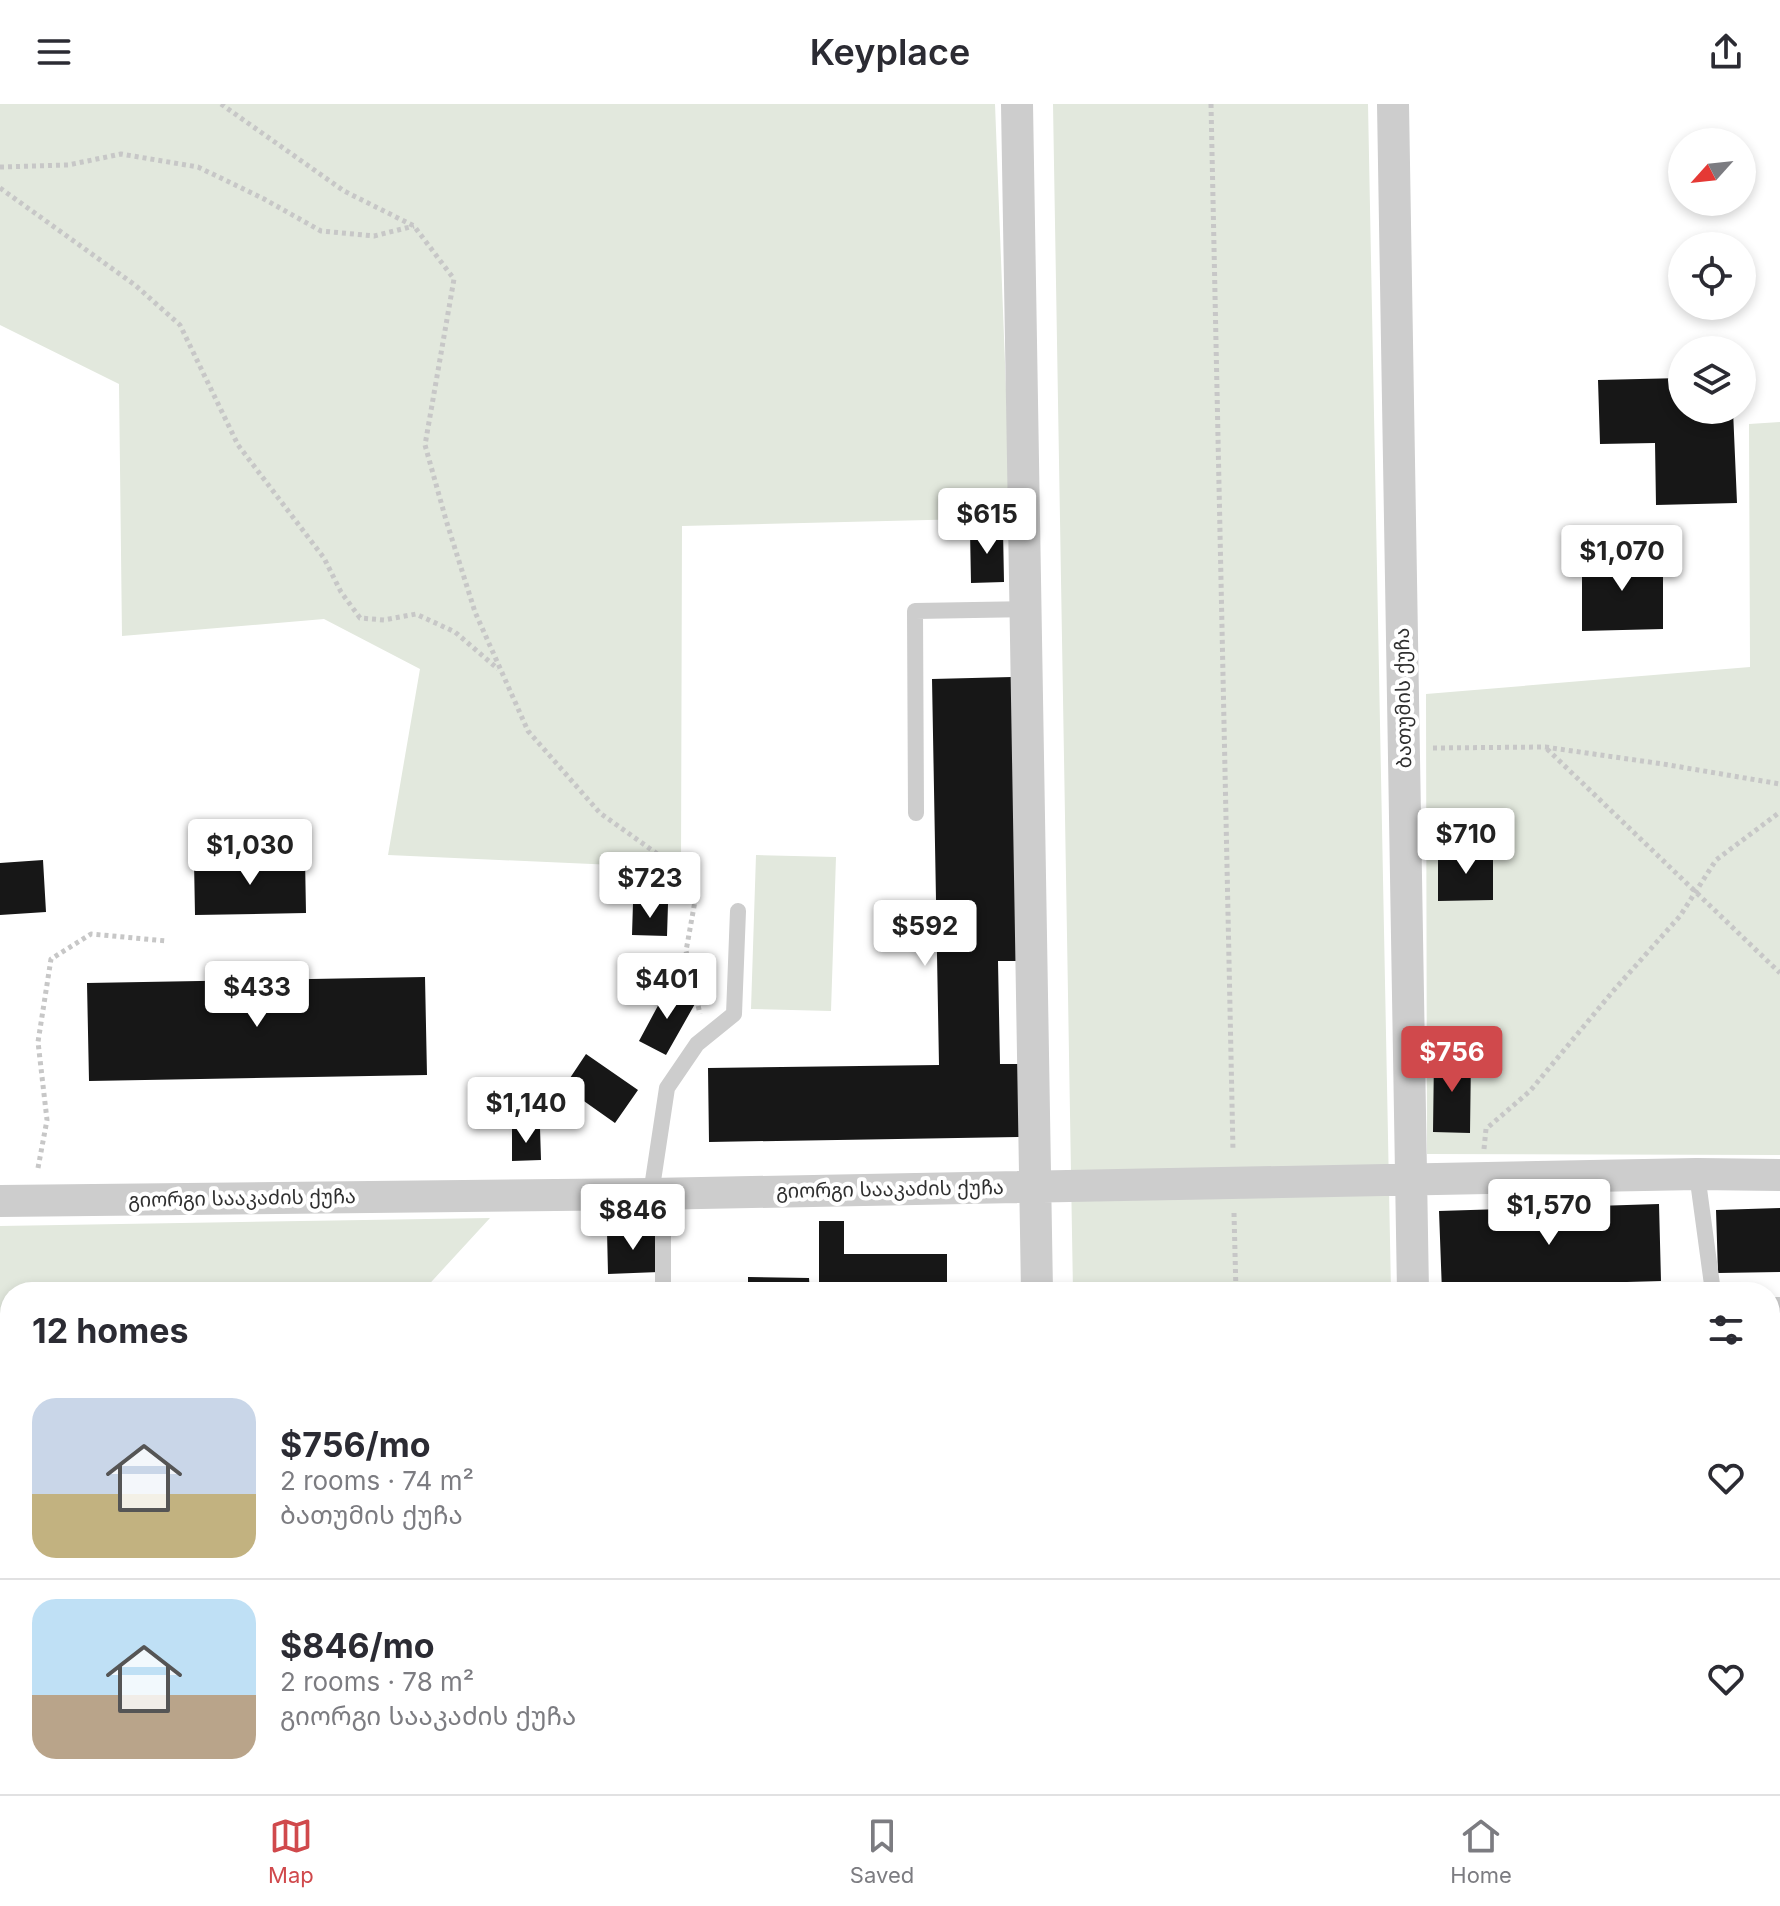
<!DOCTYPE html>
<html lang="en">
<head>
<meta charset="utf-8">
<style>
  body { margin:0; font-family:Inter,"Noto Sans Georgian",sans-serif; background:#f2f2f3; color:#2b2b33; height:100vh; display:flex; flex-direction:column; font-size:30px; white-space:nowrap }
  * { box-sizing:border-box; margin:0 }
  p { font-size:26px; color:#7c7c81 }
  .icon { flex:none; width:44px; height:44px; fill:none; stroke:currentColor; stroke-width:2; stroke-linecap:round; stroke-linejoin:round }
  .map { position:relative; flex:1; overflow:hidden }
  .drawer { position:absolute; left:0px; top:1178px; width:1780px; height:512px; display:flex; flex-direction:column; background:#fff; border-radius:32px 32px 0 0; box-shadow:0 4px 12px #0003 }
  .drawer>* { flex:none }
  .needle { width:52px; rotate:243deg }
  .controls { position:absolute; left:1668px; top:24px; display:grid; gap:16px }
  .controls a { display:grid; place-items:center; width:88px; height:88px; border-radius:50%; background:#fff; box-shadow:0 4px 12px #0003; font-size:40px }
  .price { position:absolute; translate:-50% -68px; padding:0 18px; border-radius:8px; background:#fff; color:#222; font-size:26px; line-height:52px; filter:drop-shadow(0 2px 4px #0008) }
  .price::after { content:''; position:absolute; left:50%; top:48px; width:24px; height:18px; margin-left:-12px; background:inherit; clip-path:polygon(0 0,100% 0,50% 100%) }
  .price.active { background:#d0494c; color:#fff }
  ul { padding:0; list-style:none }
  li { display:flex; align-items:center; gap:24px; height:200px; padding:0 32px }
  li+li { border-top:2px solid #e1e1e2 }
  li span { display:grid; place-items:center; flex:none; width:224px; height:160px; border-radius:24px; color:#555 }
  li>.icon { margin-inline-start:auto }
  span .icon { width:96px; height:96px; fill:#fffc; stroke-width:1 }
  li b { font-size:34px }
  h2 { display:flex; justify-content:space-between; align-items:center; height:96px; padding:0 32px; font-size:34px }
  header { display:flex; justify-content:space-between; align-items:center; height:104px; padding:0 32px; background:#fff; font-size:36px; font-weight:600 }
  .menu { display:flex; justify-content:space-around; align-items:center; height:112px; border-top:2px solid #e1e1e2; background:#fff; font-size:22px; color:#7c7c81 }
  .menu a { display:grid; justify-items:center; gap:4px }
  .menu .active { color:#d0494c }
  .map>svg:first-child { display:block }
  .green { fill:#e2e8dd }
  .building { fill:#171717 }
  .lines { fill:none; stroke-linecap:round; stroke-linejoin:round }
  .path { stroke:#c7c7c7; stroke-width:5; stroke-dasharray:4 4; stroke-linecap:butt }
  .lane { stroke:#cdcdcd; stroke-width:16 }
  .street { stroke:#cdcdcd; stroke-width:32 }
  .labels { text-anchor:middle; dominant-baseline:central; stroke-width:8; stroke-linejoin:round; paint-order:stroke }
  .street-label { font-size:20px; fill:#303030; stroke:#fff }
</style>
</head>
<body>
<header><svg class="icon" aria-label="menu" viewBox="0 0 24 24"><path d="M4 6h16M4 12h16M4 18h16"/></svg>Keyplace<svg class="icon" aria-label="share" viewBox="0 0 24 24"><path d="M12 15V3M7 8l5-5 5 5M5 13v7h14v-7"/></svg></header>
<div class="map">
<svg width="1780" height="1690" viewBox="0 0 1780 1690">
  <rect width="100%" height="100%" fill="#fff"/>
  <path class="green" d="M0,0H995L1011,414L682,422L681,764L388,751L420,565L324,515L122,532L119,280L0,221Z
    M1053,0H1368L1391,1188H1073Z
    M1780,318V1051L1427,1050L1426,590L1750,563L1749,320Z
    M756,751L836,753L831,907L751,905Z
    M490,1114L422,1188H10V1680H96V1690H0V1122Z
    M1080,1680H1400V1690H1081Z
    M1582,1680H1639V1690H1582Z"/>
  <path class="building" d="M1682,274V306H1733L1737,399L1656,401L1655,339L1600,340L1598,276Z
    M1003,426L1004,478L971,479L970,427Z
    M1582,452H1663V525L1582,527Z
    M1012,573L1017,857H998L1000,960H1019L1020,1033L709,1038L708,964L939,961L932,575Z
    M1493,747V796L1438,797V748Z
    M305,754L306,809L195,811L194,757Z
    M43,756L46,808L0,811V759Z
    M633,799L668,800L667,832L632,831Z
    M425,873L427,971L89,977L87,879Z
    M668,883L696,898L666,951L639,937Z
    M586,950L638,986L615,1019L564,983Z
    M1434,952L1471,953L1470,1029L1433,1028Z
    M540,1024L541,1056L512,1057V1025Z
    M1659,1100L1661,1177L1521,1181L1522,1188H1442L1439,1107Z
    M1780,1104V1168L1718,1169L1716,1106Z
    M819,1117H844V1150H947V1188H819Z
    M657,1126L659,1168L608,1170L607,1127Z
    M748,1173L809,1174L810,1188H748Z
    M608,1181L609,1188H580V1186Z
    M676,1680H738V1690H676Z
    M1460,1680H1541V1690H1460Z
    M1645,1680H1748V1690H1646Z
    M915,1684H933V1690H915Z"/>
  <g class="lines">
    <path class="path" d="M221,0L344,87L414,122L454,175L425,341L446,416L475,508L528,627L600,709L656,749L697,786L686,847L700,910
      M1211,0L1233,1047
      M0,63L68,61L121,50L198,63L264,95L321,127L374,132L414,122
      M0,84L135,181L180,221L238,341L324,454L341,488L360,514L384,516L416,510L455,528L498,565
      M1433,644L1545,643L1663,660L1780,680
      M1547,645L1780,869
      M1484,1045L1486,1025L1530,987L1614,886L1680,812L1716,756L1780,708
      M38,1064L47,1016L38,938L51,855L91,830L167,837
      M1234,1109L1236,1188
      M1246,1680V1690"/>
    <path class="lane" d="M916,709L915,507L1026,505
      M1697,1070L1713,1188
      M651,1090L667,984L697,940L734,910L738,807
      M663,1188V1089
      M1770,1201H1780
      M1771,1316L1780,1502
      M883,1680V1690
      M1570,1680V1690
      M1643,1680L1644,1690
      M752,1690L753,1680"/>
    <path class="street" d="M1017,0L1037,1188
      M1393,0L1413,1188
      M0,1097L651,1090L1697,1070L1780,1071
      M1045,1680V1690
      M1422,1680V1690"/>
  </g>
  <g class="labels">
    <g class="street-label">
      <text transform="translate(1403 594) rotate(-91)">ბათუმის ქუჩა</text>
      <text transform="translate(890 1085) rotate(-1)">გიორგი სააკაძის ქუჩა</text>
      <text transform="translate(242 1094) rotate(-1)">გიორგი სააკაძის ქუჩა</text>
    </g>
  </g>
</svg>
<div class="controls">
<a><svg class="needle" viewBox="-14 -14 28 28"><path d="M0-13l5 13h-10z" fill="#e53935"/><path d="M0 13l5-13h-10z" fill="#7c7c81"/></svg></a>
<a><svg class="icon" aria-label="locate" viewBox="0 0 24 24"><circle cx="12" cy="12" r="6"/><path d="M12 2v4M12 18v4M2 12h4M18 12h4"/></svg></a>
<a><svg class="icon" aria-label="layers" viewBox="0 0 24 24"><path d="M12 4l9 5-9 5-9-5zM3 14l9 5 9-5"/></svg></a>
</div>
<b class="price" style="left:987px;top:452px">$615</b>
<b class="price" style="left:1622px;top:489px">$1,070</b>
<b class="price" style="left:1466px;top:772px">$710</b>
<b class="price" style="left:250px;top:783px">$1,030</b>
<b class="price" style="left:650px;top:816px">$723</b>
<b class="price" style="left:925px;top:864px">$592</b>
<b class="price" style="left:667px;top:917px">$401</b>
<b class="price" style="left:257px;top:925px">$433</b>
<b class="price active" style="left:1452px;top:990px">$756</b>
<b class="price" style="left:526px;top:1041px">$1,140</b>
<b class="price" style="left:1549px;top:1143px">$1,570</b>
<b class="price" style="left:633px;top:1148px">$846</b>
<section class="drawer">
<h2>12 homes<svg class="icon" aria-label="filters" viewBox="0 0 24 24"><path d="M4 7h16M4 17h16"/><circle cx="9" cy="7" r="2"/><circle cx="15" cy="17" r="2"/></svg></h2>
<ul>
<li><span style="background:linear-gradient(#c9d6e8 60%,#c2b280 0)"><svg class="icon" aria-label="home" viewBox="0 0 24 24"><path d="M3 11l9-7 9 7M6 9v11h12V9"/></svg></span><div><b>$756/mo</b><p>2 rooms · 74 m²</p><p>ბათუმის ქუჩა</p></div><svg class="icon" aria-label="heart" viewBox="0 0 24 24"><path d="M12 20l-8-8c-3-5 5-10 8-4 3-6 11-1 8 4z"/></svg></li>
<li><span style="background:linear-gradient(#bfe0f5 60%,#b9a48a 0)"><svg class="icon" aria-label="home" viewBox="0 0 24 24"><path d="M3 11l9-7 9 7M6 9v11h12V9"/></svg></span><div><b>$846/mo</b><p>2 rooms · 78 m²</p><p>გიორგი სააკაძის ქუჩა</p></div><svg class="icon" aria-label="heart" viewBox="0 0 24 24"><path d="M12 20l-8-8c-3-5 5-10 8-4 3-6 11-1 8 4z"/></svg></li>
</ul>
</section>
</div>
<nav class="menu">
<a class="active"><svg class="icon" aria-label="map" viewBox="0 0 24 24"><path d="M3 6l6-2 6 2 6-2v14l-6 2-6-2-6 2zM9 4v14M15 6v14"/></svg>Map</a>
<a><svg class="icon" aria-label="saved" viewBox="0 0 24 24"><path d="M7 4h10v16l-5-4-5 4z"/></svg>Saved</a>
<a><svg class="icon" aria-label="home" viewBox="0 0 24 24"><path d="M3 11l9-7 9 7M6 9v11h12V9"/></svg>Home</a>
</nav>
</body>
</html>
